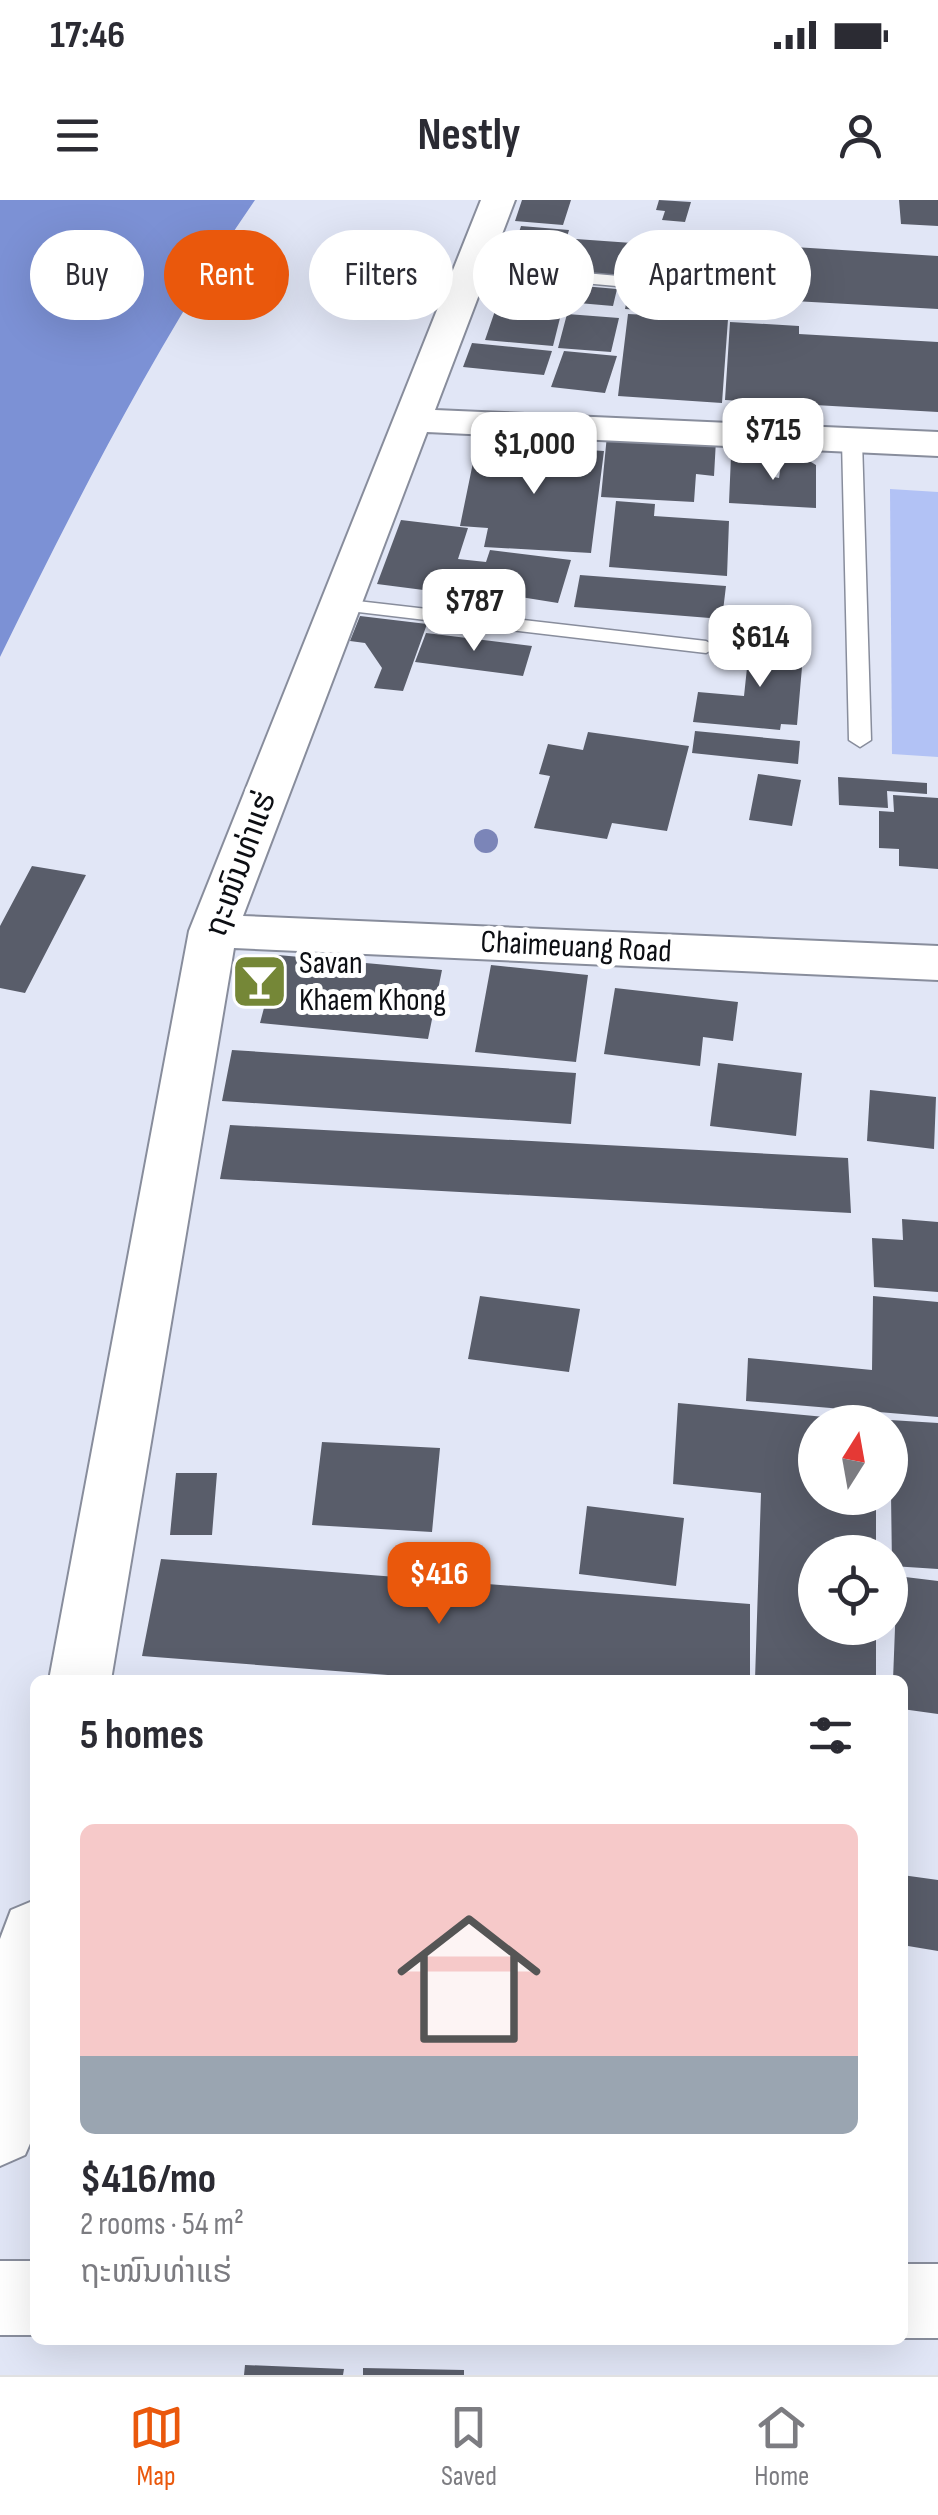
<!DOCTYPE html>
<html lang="en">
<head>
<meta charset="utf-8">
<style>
  body { margin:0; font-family:"Sofia Sans Condensed","Noto Sans Lao",sans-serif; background:#f2f2f3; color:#2b2b33; height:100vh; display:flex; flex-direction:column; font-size:38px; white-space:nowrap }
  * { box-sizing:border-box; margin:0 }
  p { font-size:32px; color:#7c7c81 }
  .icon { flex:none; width:55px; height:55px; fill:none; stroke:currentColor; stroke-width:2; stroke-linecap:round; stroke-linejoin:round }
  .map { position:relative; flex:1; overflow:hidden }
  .panel { position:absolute; left:30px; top:1475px; width:878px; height:670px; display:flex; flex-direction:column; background:#fff; border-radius:15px; box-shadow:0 10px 40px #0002 }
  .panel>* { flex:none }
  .banner { position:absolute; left:30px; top:30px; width:880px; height:90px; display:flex; gap:20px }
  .needle { width:65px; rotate:11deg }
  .fabs { position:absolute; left:798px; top:1205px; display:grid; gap:20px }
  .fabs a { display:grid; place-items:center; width:110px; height:110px; border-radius:50%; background:#fff; box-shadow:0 10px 40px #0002; font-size:50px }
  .price { position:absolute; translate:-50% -85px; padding:0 22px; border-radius:20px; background:#fff; color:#222; font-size:32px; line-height:65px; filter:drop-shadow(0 2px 5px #0008) }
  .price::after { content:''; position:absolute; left:50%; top:60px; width:30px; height:22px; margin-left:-15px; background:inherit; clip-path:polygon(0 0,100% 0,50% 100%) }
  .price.on { background:#ea580c; color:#fff }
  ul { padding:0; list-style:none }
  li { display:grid; align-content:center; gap:20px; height:530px; padding:0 50px }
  li span { display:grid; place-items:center; height:310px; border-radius:15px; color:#555 }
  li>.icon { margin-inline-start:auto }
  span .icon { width:180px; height:180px; fill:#fffc; stroke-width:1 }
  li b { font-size:42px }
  h2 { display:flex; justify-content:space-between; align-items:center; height:120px; padding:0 50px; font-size:42px }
  .chip { padding:0 35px; border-radius:45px; background:#fff; box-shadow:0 10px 40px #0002; font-size:35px; line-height:90px }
  .chip.on { background:#ea580c; color:#fff }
  .status { display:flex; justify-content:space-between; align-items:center; height:70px; padding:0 50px; background:#fff; direction:ltr }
  .status svg { height:28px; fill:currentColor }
  header { display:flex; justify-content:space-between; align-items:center; height:130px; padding:0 50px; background:#fff; font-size:45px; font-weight:700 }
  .tabs { display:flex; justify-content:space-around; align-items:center; height:140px; border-top:2px solid #e1e1e2; background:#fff; font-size:28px; color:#7c7c81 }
  .tabs a { display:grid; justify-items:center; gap:5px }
  .tabs .on { color:#ea580c }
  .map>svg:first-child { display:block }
  .green { fill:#b2c2f5 }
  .water { fill:#7c91d5 }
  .building { fill:#595d6a }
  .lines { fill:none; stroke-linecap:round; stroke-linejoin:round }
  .lane-casing { stroke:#888d9c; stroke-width:3 }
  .street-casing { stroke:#888d9c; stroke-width:4 }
  .lane { fill:#fff; fill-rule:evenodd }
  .street { fill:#fff; fill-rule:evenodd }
  .tree { fill:#7b85b8 }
  .labels { text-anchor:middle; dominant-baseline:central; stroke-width:10; stroke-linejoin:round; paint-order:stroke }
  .street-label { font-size:32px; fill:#0c0e13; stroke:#fff }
  .poi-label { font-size:32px; fill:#0c0e13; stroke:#fff; text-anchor:start }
</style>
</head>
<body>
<div class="status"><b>17:46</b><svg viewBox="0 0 49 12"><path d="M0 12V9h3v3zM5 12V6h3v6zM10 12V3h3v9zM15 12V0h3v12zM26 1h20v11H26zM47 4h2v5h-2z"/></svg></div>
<header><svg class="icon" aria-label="menu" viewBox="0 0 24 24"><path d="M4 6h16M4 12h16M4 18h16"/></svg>Nestly<svg class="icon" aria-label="person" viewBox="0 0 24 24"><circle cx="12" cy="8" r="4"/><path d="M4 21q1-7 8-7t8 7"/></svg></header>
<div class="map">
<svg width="938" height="2175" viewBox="0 0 938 2175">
  <rect width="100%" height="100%" fill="#e1e6f6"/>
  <path class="green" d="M890,289L938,292V557L892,554Z"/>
  <path class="water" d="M0,0H255C156,144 77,300 0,457Z"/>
  <path class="building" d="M522,0H571L563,25L515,21Z
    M659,0L691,2L685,22L662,20L665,11L656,10Z
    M899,0H938V26L901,24Z
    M521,26L569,30L559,65L510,60Z
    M576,39L632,43L624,77L566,72Z
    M762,45L938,56V109L757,99Z
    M708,48L746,51L736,117L625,109L629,89L700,94Z
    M487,79L546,84L541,99L482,93Z
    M549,83L617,89L613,106L544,100Z
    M497,105L562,110L553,146L485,140Z
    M567,114L619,118L611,152L558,148Z
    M628,114L728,119L722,203L618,196Z
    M730,122L799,126V134L938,142V212L725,200Z
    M472,143L552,151L544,175L463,167Z
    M564,151L617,156L605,193L551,187Z
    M607,235L716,240L714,276L696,274L694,302L601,297Z
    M477,243L604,251L591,353L484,347L488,328L460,326Z
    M731,256L763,257V263L776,270L774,277L779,278L781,264L792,258L806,259L816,265V308L729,303Z
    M616,301L655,304L654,316L729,321L727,376L609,367Z
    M401,320L468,328L458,359L486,362L490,350L571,360L558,403L441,384L439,392L377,384Z
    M580,375L726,386L722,419L574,407Z
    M360,416L427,424L403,491L374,488L382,468L365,443L350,441Z
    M426,433L532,446L523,476L415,462Z
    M750,440L804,444L797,525L781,524L780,530L693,522L698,492L744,496Z
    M695,531L800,541L798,564L692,553Z
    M588,532L689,546L667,631L612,623L607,639L534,628L550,576L539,574L548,544L583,550Z
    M758,574L801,580L792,626L749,620Z
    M838,577L927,583V594L887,591L888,608L839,605Z
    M893,595L938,598V669L899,666V649L879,648V611L894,612Z
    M32,666L86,675L25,793L0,788V726Z
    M278,755L442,770L428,839L260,823Z
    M491,765L588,775L576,862L475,852Z
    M615,788L738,802L733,841L703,837L700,866L604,854Z
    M232,850L576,873L571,924L222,901Z
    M718,863L802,873L796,936L710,926Z
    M870,890L936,897L934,949L867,941Z
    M230,925L848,958L851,1013L220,979Z
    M902,1019L938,1022V1092L874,1087L872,1038L903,1040Z
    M480,1096L580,1109L569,1172L468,1159Z
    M873,1096L938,1102V1217L746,1201L748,1158L872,1170Z
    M678,1203L856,1220L815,1222V1298H876V1352H815V1428H876V1480H755L761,1293L673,1284Z
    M890,1220L938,1223V1369L892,1366Z
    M322,1242L440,1248L432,1332L312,1325Z
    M176,1273H217L212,1335H170Z
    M587,1306L684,1318L676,1386L579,1374Z
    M161,1359L750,1404V1480H453L142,1456Z
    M897,1376L938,1381V1514L902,1509V1480H893Z
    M902,1675L938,1680V1751L902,1745Z
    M245,2165L344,2169L343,2175H244Z
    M363,2168L464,2170V2175H363Z"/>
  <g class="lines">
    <defs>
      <path id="lane" d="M679,43L688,48L681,86L672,91L472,73L463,68L472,63L664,80L670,48Z
        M852,234L862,240L871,540L860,547L849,540L842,240Z
        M340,399L706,441L717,447L706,453L333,409L330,405L333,401Z"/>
      <path id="street" d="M481,0H515L435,210L938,232V256L427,232L243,716L938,746V780L234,748L111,1480H49L189,731Z
        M35,1700V1932L25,1955L0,1966V1739L11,1710Z
        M0,2061H35V2135H0Z
        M902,2064H938V2138H902Z"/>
    </defs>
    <use href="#lane" class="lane-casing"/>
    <use href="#street" class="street-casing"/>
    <use href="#lane" class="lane"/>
    <use href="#street" class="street"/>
  </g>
  <circle class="tree" cx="486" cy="641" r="12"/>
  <defs>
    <symbol id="bar-square" viewBox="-11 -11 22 22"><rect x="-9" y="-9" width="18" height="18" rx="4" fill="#758737" stroke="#fff"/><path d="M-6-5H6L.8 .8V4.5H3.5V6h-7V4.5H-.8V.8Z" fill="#fff"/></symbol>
  </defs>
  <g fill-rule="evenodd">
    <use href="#bar-square" x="228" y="750" width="63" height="63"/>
  </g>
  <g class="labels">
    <g class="street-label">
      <text transform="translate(241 664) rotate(-70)">ຖະໜົນທ່າແຮ່</text>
      <text transform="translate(576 747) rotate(3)">Chaimeuang Road</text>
    </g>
    <g class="poi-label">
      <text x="299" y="763">Savan<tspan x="299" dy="37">Khaem Khong</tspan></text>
    </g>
  </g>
</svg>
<div class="fabs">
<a><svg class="needle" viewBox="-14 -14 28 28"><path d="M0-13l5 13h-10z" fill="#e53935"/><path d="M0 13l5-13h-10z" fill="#7c7c81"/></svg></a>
<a><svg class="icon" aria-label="locate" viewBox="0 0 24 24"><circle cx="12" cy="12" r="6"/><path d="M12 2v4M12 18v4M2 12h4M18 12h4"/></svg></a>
</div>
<b class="price" style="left:773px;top:283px">$715</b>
<b class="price" style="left:534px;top:297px">$1,000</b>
<b class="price" style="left:474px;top:454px">$787</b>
<b class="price" style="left:760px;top:490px">$614</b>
<b class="price on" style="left:439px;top:1427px">$416</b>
<div class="banner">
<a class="chip">Buy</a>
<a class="chip on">Rent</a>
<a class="chip">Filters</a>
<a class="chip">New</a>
<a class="chip">Apartment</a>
</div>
<section class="panel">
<h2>5 homes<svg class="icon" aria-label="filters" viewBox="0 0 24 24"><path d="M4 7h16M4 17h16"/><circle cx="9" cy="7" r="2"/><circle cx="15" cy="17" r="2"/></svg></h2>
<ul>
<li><span style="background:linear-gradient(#f6c9c9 75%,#9aa5b1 0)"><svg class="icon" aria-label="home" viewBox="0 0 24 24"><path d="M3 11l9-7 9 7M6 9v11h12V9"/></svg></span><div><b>$416/mo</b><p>2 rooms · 54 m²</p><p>ຖະໜົນທ່າແຮ່</p></div></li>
</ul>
</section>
</div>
<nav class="tabs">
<a class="on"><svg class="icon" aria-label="map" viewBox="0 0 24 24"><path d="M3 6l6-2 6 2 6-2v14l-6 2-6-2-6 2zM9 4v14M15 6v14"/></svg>Map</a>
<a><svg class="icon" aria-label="saved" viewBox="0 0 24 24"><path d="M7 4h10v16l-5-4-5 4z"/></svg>Saved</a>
<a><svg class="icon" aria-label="home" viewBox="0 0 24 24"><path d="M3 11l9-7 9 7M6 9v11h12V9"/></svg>Home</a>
</nav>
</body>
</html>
